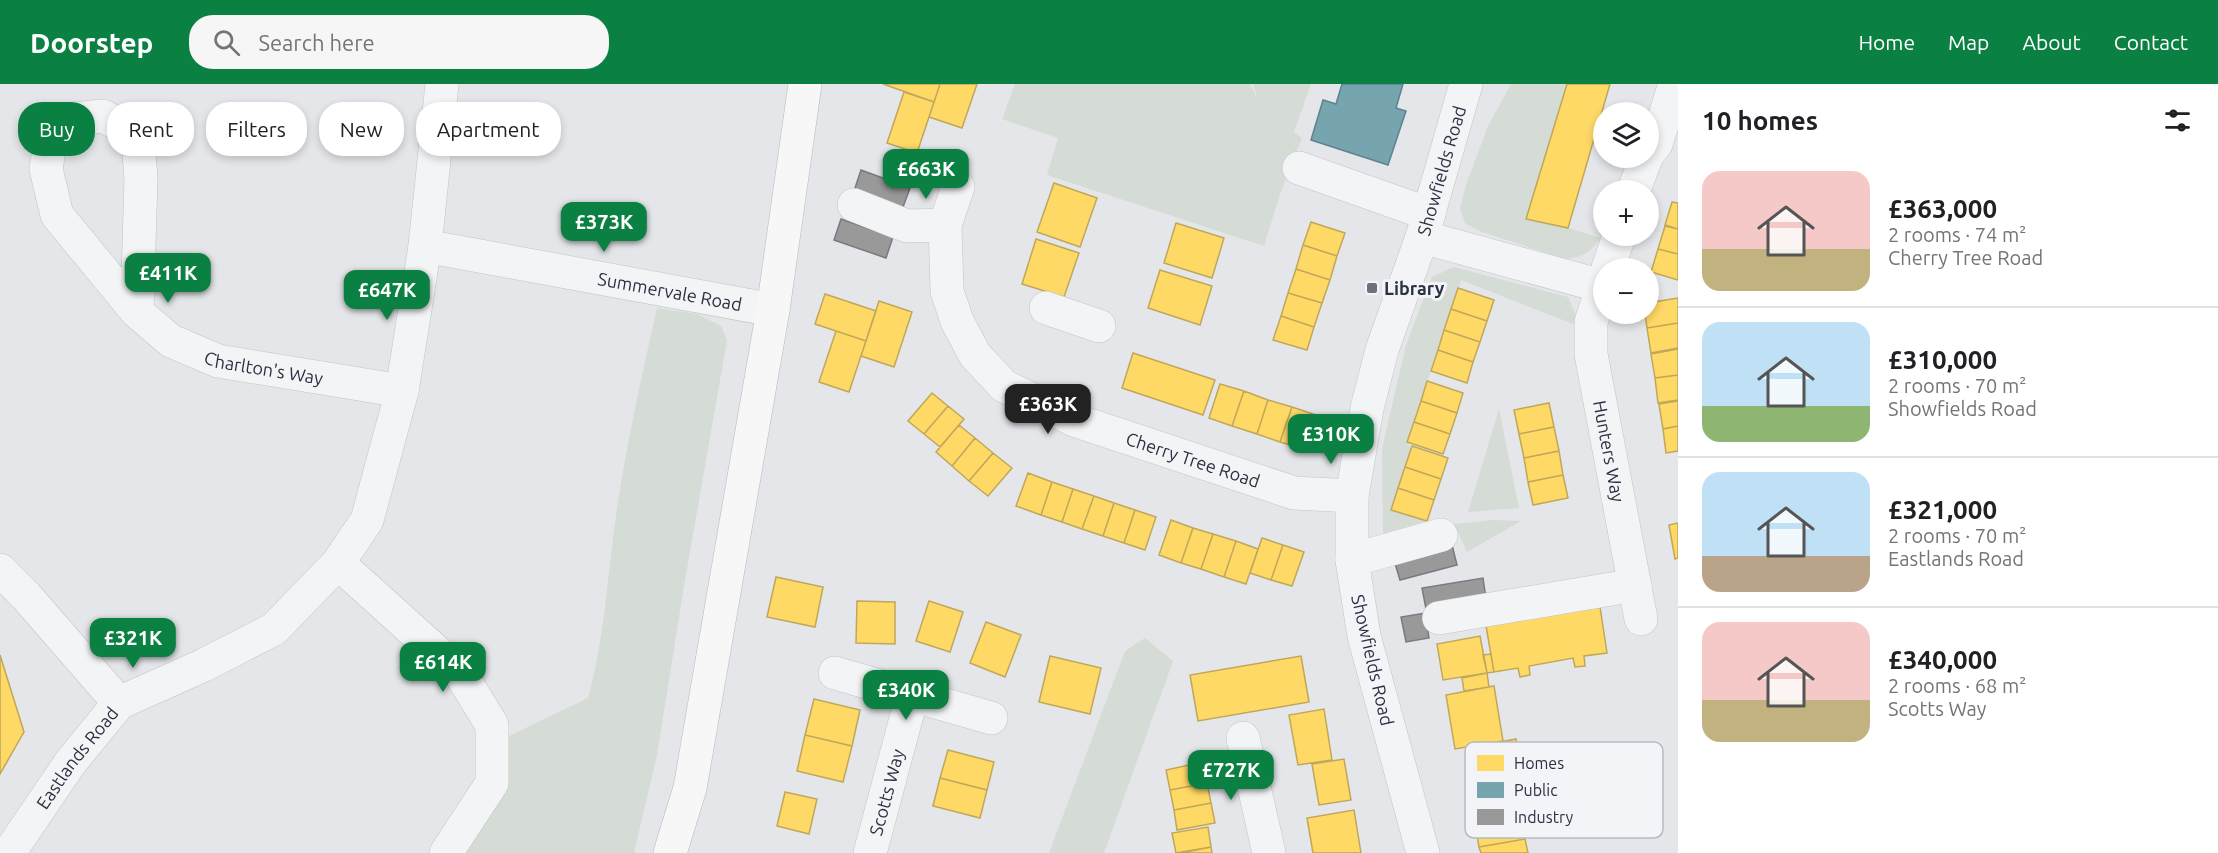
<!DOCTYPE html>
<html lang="en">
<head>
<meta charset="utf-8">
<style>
  body { margin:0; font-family:Ubuntu,sans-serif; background:#f6f6f6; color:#202124; height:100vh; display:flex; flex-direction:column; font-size:22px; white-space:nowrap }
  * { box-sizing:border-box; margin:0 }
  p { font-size:20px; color:#757577 }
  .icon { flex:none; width:33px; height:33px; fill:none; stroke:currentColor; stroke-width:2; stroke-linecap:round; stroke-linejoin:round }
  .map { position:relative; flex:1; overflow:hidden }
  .details { display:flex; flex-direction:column; background:#fff; width:540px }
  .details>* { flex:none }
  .guide { position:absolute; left:18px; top:18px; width:570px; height:54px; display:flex; gap:12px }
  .fabs { position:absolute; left:1593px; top:18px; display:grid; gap:12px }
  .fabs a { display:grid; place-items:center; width:66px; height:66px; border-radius:50%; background:#fff; box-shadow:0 3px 9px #0003; font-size:30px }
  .price { position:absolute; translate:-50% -51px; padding:0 14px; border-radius:12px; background:#0b8043; color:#fff; font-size:20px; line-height:39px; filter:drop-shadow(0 2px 3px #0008) }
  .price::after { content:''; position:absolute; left:50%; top:36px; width:18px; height:14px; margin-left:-9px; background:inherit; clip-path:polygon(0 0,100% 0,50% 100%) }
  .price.selected { background:#222; color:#fff }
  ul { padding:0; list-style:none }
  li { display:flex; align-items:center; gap:18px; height:150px; padding:0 24px }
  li+li { border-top:2px solid #e0e0e0 }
  li span { display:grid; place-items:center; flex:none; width:168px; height:120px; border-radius:18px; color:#555 }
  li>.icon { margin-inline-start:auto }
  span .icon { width:72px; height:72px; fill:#fffc; stroke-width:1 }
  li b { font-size:26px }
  h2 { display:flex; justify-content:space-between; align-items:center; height:72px; padding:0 24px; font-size:26px }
  .pill { padding:0 21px; border-radius:24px; background:#fff; box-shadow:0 3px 9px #0003; font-size:21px; line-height:54px }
  .pill.selected { background:#0b8043; color:#fff }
  header { display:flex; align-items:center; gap:36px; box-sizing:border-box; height:84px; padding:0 30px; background:#0b8043; color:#fff }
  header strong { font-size:28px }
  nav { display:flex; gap:33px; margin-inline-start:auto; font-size:21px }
  .search { width:420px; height:54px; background:#f6f6f6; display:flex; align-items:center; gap:15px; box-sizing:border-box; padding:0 21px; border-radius:24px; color:#757577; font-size:22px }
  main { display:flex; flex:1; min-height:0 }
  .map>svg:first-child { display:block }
  .green { fill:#d4dcd5 }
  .homes { fill:#ffd966; stroke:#bfa75b; stroke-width:1.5 }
  .public { fill:#76a5af; stroke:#5f828e; stroke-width:1.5 }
  .industry { fill:#999; stroke:#787a7f; stroke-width:1.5 }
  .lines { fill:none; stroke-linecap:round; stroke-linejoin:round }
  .minor-casing { stroke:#c2c4c7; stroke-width:34 }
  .highway-casing { stroke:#b6b9be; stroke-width:34 }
  .minor { stroke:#f3f4f6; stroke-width:33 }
  .highway { stroke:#f7f7f7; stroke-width:33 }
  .poi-dot { fill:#6b717c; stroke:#f2f4f8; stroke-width:2 }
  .labels { text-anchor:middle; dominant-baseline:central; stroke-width:6; stroke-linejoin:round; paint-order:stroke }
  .street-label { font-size:18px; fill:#2a3242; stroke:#f2f4f8 }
  .poi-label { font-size:18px; font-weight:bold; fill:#2a3242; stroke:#f2f4f8; text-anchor:start }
  .key { fill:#f2f4f8; stroke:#b6bac1; stroke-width:1.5 }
  .key-label { font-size:16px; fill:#2a3242 }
</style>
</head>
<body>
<header>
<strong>Doorstep</strong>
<div class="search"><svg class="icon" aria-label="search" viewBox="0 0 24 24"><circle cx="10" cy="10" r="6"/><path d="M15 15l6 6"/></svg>Search here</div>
<nav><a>Home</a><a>Map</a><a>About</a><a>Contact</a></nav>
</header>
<main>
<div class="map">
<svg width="1678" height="769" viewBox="0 0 1678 769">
  <rect width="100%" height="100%" fill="#e4e6e9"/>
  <path class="green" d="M1015,0H1250L1258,16L1253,0H1311L1294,48L1302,54L1279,113L1264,162L1047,91L1058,54L1002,35Z
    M1511,0H1567L1526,135L1568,144L1601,154C1590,169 1583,173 1565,175L1482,148L1465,139L1460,124L1467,98L1488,42Z
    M1454,183L1568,213L1578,237V242L1461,196L1407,358L1411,364L1392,426L1427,437L1383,450L1382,365L1406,261L1432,193Z
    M657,224L697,230L721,242L727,256L684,502L657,671L634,769H450L507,653L588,614C604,558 607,497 615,439C625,367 641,295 657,224Z
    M1499,325L1519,424L1468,428Z
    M1492,436L1521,437L1467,468L1454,440Z
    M1145,554L1173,577L1104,769H1049L1125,567Z"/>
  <path class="homes" d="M883,0H940L934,18Z
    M940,0H977L962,44L929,33Z
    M1567,0H1610L1568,144L1526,135Z
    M904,8L934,18L917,69L887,59Z
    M1054,99L1097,114L1080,163L1037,148Z
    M1672,118L1678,119V145L1665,141Z
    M1311,138L1345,149L1337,172L1303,161Z
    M1176,139L1224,154L1212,194L1164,179Z
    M1665,142L1678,145V170L1658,165Z
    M1036,155L1079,169L1064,213L1022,200Z
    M1303,161L1337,172L1330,196L1296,185Z
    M1658,165L1678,170V196L1651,188Z
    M1296,185L1330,196L1322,219L1288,209Z
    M1160,186L1212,202L1200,241L1148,224Z
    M1458,204L1494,216L1487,237L1451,225Z
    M1288,209L1322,219L1314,243L1281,232Z
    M825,210L876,227L866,257L815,240Z
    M1678,214V239L1647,244L1645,230H1648V219Z
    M879,217L912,228L894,283L861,272Z
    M1451,225L1487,237L1480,258L1444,246Z
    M1281,232L1314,243L1307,266L1273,256Z
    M1678,239V264L1651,269L1647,244Z
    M1444,246L1480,258L1473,278L1438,266Z
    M836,247L866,257L849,308L819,298Z
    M1678,265V291L1655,294L1651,270Z
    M1438,266L1473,278L1467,299L1431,287Z
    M1133,269L1215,296L1203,331L1122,304Z
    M1678,291V316L1658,319L1655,294Z
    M1427,297L1463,309L1457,329L1421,317Z
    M1220,300L1244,307L1232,342L1209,334Z
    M1244,307L1268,316L1257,350L1232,342Z
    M932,309L948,322L924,350L908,337Z
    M1268,316L1292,323L1280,358L1257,350Z
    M1421,317L1457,329L1450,350L1414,338Z
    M1678,317V342L1663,345L1659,320Z
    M1549,319L1554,343L1519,350L1514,326Z
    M948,322L964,335L940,363L924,350Z
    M1292,323L1316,331L1304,365L1280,358Z
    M1414,338L1450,350L1443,370L1407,358Z
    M959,341L975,354L952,382L936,368Z
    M1678,342V367L1666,369L1663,345Z
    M1554,343L1559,367L1524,374L1519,350Z
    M975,354L993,369L969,397L952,382Z
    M1412,362L1448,374L1441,395L1405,383Z
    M1559,367L1563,391L1528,398L1524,374Z
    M993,369L1012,384L988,412L969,397Z
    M1405,383L1441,395L1434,416L1398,404Z
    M1028,389L1052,398L1041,431L1016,422Z
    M1563,391L1568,414L1533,421L1528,398Z
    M1052,398L1073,405L1062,438L1041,431Z
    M1398,404L1434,416L1427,437L1391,426Z
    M1073,405L1094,412L1082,445L1062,438Z
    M1094,412L1114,419L1103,452L1082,445Z
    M1114,419L1135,426L1124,459L1103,452Z
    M1135,426L1156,433L1145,466L1124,459Z
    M1171,436L1193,444L1181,479L1159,471Z
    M1678,439V474L1675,475L1669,441Z
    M1193,444L1213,450L1201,485L1181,479Z
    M1213,450L1236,457L1224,493L1201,485Z
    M1262,454L1283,461L1271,496L1250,489Z
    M1236,457L1258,465L1246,500L1224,493Z
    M1283,461L1304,468L1292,502L1271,496Z
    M776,493L823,503L815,543L767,533Z
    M857,517L895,518V560L856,559Z
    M929,517L963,528L950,568L916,557Z
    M1600,523L1607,569L1584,572L1585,582L1575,583L1573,574L1529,582L1530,591L1520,593L1518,584L1494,588L1486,542Z
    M986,538L1021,551L1005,593L970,579Z
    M1480,552L1487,589L1443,596L1437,560Z
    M1491,570L1494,588L1487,589L1483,571Z
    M0,571L24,648L0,690Z
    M1050,572L1101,584L1090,630L1039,618Z
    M1301,572L1309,618L1198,637L1190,591Z
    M1487,589L1489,603L1464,607L1462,594Z
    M1494,602L1503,657L1455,665L1446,611Z
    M814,615L860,626L852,662L805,651Z
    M1324,625L1332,676L1298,681L1289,631Z
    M805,651L852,662L843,698L797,687Z
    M1516,655L1526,711L1478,720L1468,664Z
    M948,666L994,678L987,706L940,694Z
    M1344,675L1351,716L1319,721L1312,680Z
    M1203,678L1207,699L1170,706L1166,686Z
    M940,694L987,706L980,734L933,722Z
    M1207,699L1211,719L1174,726L1170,706Z
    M785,708L817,715L809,750L777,742Z
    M1211,719L1215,739L1177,746L1174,726Z
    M1354,726L1361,769H1313L1307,734Z
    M1522,738L1525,755L1479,763L1476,746Z
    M1208,743L1211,763L1176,769L1172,749Z
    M1525,755L1528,769H1481L1479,763Z
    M1211,763L1212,769H1181Z"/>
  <path class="public" d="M1342,0H1403L1396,24L1406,27L1388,81L1311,56L1323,16L1336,20Z"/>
  <path class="industry" d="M861,86L910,104L903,123L854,107Z
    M841,135L893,153L886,174L834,156Z
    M1452,461L1457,481L1400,496L1394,476Z
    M1483,494L1486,515L1426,525L1422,504Z
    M1425,529L1429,554L1406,558L1401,533Z"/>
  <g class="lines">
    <defs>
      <g id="minor">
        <path d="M1648,70L1656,60L1675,0"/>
        <path d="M1299,84L1429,130"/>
        <path id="s1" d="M958,103L945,141L947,207L957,237L975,271L1004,302L1074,336L1294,409L1352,412"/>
        <path d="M1634,106L1646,74"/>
        <path d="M854,121L907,142L945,141"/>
        <path d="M1422,153L1602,202"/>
        <path id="s2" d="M425,162L773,226"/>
        <path d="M1608,184L1619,152"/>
        <path id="s3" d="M1604,199L1591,238V270L1641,535"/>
        <path d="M1046,224L1099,242"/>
        <path id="s4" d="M137,228L141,94L138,58L122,42L103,32L74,35L51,53L46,85L57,131L137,228L171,257L218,277L402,307"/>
        <path d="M1352,476L1441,451"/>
        <path d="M338,479L460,589L492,641V699L446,769"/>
        <path d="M0,486L26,512L119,619"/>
        <path d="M1439,534L1635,501"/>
        <path d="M835,589L991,634"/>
        <path d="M1243,654L1269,769"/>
        <path id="s5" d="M9,769L70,679L119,619L204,581L274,545L338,479L367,436L402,307L425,162L442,0"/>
        <path id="s6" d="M870,769L912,612"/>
        <path id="s7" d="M1423,769L1364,552L1352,476V412L1367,324L1382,266L1422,153L1466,0"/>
      </g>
      <path id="highway" d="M670,769L690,704L773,226L805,0"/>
    </defs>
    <use href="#minor" class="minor-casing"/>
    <use href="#highway" class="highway-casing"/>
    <use href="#minor" class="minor"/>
    <use href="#highway" class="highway"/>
  </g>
  <rect class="poi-dot" x="1366" y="198" width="12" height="12" rx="3"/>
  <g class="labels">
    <g class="street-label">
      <text stroke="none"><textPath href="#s7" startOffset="704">Showfields Road</textPath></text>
      <text stroke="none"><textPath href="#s2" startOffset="249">Summervale Road</textPath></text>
      <text stroke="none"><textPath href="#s4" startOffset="620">Charlton's Way</textPath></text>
      <text stroke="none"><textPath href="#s3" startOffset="172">Hunters Way</textPath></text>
      <text stroke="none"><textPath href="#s1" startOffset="422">Cherry Tree Road</textPath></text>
      <text transform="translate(1373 576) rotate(77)">Showfields Road</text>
      <text stroke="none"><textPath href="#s5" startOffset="117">Eastlands Road</textPath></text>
      <text stroke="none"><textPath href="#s6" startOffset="63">Scotts Way</textPath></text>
    </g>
    <g class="poi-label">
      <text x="1384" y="204">Library</text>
    </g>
  </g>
  <rect x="1465" y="658" width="198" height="96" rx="9" class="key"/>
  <rect x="1477" y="671" width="27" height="16" fill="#ffd966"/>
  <rect x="1477" y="698" width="27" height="16" fill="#76a5af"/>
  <rect x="1477" y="725" width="27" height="16" fill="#999"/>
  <g class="key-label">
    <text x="1514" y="685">Homes</text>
    <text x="1514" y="712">Public</text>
    <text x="1514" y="739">Industry</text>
  </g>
</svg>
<div class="fabs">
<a><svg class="icon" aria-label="layers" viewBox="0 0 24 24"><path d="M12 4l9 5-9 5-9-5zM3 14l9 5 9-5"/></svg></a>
<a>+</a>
<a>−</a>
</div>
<b class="price" style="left:926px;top:116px">£663K</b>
<b class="price" style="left:604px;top:169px">£373K</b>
<b class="price" style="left:168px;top:220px">£411K</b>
<b class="price" style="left:387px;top:237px">£647K</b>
<b class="price selected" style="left:1048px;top:351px">£363K</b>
<b class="price" style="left:1331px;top:381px">£310K</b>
<b class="price" style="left:133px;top:585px">£321K</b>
<b class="price" style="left:443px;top:609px">£614K</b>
<b class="price" style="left:906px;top:637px">£340K</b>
<b class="price" style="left:1231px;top:717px">£727K</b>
<div class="guide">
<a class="pill selected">Buy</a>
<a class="pill">Rent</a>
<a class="pill">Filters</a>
<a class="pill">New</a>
<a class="pill">Apartment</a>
</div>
</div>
<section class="details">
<h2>10 homes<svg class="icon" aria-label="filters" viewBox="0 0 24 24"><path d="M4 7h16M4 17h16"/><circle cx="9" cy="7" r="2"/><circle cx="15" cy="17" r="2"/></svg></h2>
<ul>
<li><span style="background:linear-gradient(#f6c9c9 65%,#c2b280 0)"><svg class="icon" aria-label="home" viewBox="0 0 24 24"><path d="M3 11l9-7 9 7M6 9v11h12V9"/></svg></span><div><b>£363,000</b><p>2 rooms · 74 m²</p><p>Cherry Tree Road</p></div></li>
<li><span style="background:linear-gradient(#bfe0f5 70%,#8fb573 0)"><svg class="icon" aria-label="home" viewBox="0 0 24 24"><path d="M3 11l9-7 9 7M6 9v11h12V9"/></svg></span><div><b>£310,000</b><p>2 rooms · 70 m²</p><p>Showfields Road</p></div></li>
<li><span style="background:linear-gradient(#bfe0f5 70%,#b9a48a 0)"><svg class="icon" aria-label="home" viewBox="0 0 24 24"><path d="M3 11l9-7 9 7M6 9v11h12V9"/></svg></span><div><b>£321,000</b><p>2 rooms · 70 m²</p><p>Eastlands Road</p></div></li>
<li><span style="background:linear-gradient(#f6c9c9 65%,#c2b280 0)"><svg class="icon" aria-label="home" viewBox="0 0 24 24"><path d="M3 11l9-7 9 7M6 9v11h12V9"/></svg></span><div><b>£340,000</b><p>2 rooms · 68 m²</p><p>Scotts Way</p></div></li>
</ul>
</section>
</main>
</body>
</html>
